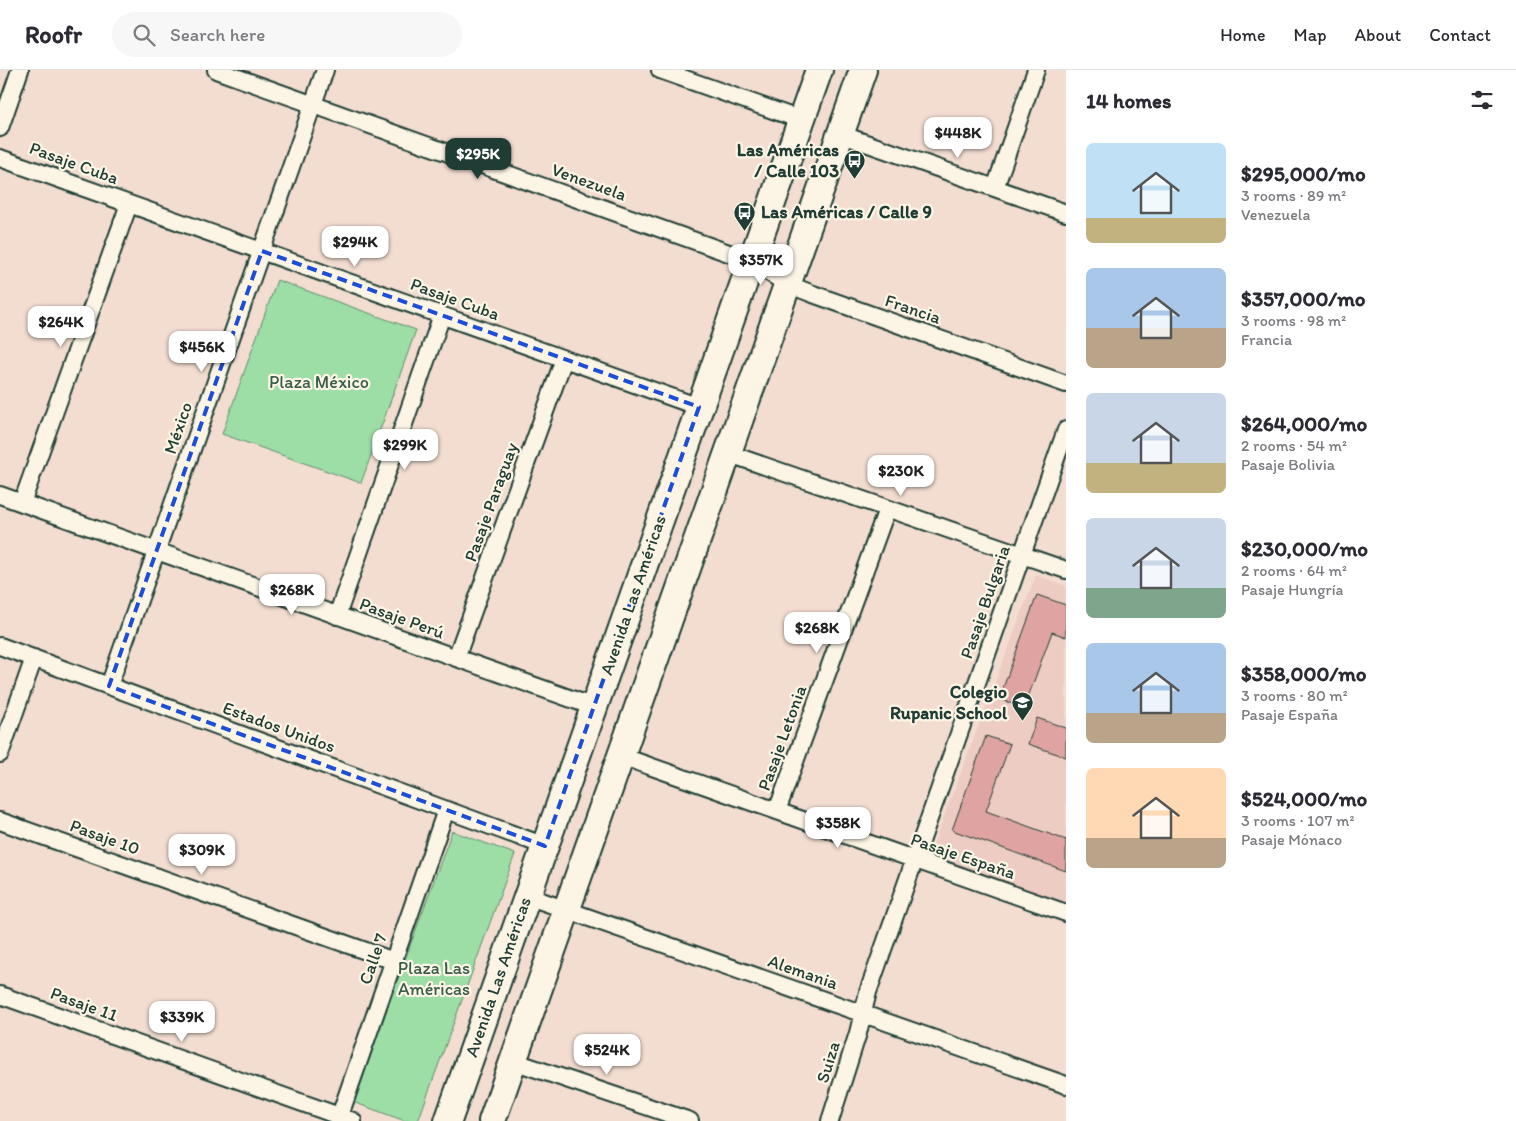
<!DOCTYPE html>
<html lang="en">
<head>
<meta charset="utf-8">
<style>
  body { margin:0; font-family:Itim,sans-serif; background:#f7f7f7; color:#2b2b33; height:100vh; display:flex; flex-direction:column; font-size:19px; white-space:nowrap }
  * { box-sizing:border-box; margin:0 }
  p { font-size:16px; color:#7c7c81 }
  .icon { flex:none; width:28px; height:28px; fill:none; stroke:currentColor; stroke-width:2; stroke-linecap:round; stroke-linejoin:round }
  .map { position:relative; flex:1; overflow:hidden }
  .drawer { display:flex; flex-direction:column; background:#fff; width:450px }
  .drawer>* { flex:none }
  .price { position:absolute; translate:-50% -42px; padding:0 11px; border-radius:10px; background:#fff; color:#222; font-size:16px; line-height:32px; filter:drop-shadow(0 1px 2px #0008) }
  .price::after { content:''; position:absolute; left:50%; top:30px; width:15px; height:11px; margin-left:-8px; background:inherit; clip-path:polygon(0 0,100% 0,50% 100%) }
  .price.selected { background:#1f3d34; color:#fff }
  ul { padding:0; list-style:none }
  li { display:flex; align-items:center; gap:15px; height:125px; padding:0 20px }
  li span { display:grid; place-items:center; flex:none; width:140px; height:100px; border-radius:8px; color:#555 }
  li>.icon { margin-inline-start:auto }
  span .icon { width:60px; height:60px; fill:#fffc; stroke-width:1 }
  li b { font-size:21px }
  h2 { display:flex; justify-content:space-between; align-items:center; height:60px; padding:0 20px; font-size:21px }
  header { display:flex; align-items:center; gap:30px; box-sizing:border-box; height:70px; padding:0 25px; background:#fff; border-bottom:1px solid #e1e1e2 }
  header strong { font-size:24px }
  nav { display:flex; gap:28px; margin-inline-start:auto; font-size:18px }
  .search { width:350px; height:45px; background:#f7f7f7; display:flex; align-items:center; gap:12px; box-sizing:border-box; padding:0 18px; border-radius:28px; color:#7c7c81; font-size:19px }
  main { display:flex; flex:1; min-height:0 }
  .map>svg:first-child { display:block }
  .built { fill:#edccc3 }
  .green { fill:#9ddda6; stroke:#5e8d6d }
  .building { fill:#dfa4a1; stroke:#1f3d34 }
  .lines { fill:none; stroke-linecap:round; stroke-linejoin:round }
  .street-casing { stroke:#1f3d34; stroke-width:20 }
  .primary-casing { stroke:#1f3d34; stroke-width:30 }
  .street { stroke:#fcf5e5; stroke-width:16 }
  .primary { stroke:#fcf5e5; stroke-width:26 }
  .marked { fill:none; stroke:#1d4ed8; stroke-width:4; stroke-dasharray:10 6; stroke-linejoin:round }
  .labels { text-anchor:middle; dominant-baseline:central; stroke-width:4.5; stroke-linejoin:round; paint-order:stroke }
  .poi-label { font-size:18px; font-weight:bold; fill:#1f3d34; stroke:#fcf5e5; text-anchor:end }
  .street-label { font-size:18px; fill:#1f3d34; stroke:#fcf5e5 }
  .park-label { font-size:18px; fill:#385d4b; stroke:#fcf5e5 }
</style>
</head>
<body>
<header>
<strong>Roofr</strong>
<div class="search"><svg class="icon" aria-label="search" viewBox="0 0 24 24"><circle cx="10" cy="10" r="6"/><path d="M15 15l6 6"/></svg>Search here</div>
<nav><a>Home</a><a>Map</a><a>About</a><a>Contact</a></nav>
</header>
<main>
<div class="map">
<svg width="1066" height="1051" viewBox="0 0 1066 1051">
  <rect width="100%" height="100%" fill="#f3ddd1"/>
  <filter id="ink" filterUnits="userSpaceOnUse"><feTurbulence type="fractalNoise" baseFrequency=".02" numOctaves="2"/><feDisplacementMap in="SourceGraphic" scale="10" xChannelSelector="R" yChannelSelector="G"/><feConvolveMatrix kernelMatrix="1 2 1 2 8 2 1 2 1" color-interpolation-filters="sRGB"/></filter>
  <g filter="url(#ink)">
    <path class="built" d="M1036,505L1066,516V833L929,786Z"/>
    <path class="green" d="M277,210L416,260L361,413L222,364Z
      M452,761L515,784L418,1051H405L353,1032Z"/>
    <path class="building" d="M1037,525L1066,535V567L1052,562L1024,638L999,629Z
      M1037,648L1066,658V687L1028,674Z
      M986,666L1010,674L986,741L1066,770V769V801L952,760Z"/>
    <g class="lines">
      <defs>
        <path id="street" d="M216,0L737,186L751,191L787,214L813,224L1066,314
          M660,0L801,50
          M0,58L20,0
          M840,64L1066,143
          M0,88L699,337
          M995,118L1036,0
          M727,383L1066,500
          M0,425L594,637
          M22,433L129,134
          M337,546L442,245
          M0,576L545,776
          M456,588L564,289
          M109,616L325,0
          M0,684L34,588
          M621,686L1066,843
          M777,741L887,439
          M0,751L394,891
          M527,826L1066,1015
          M0,925L353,1051
          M513,991L690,1051
          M338,1051L446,740
          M830,1051L858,963L868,922L1066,360"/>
        <path id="primary" d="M448,1051L819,0
          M492,1051L863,0"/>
      </defs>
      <use href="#street" class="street-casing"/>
      <use href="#primary" class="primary-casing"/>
      <use href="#street" class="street"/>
      <use href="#primary" class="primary"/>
    </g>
  </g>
  <path class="marked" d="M262,181L699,337L545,776L109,616Z"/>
  <defs>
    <symbol id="bus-pin" viewBox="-11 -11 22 30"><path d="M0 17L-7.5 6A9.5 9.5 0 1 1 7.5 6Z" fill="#1f3d34" stroke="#fcf5e5"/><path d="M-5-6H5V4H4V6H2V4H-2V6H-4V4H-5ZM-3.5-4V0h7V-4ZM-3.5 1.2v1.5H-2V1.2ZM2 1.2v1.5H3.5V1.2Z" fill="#fff"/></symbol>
    <symbol id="school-pin" viewBox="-11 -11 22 30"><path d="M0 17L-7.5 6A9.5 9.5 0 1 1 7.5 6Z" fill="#1f3d34" stroke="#fcf5e5"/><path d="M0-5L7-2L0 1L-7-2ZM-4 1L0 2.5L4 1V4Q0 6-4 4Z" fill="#fff"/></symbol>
  </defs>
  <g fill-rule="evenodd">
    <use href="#bus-pin" x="842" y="78" width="25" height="34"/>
    <use href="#bus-pin" x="732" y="130" width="25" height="34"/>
    <use href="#school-pin" x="1010" y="620" width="25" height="34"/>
  </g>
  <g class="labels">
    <g class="poi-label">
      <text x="839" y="80">Las Américas<tspan x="839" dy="21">/ Calle 103</tspan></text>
      <text x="761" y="142" text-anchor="start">Las Américas / Calle 9</text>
      <text x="1007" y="622">Colegio<tspan x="1007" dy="21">Rupanic School</tspan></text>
    </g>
    <g class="street-label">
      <text transform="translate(74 93) rotate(20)">Pasaje Cuba</text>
      <text transform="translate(589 112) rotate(20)">Venezuela</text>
      <text transform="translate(455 229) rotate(20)">Pasaje Cuba</text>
      <text transform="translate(913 239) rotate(19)">Francia</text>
      <text transform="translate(178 358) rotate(-71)">México</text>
      <text transform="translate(491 432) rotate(-70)">Pasaje Paraguay</text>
      <text transform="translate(633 525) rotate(-71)">Avenida Las Américas</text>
      <text transform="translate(985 532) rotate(-71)">Pasaje Bulgaria</text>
      <text transform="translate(402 548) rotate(20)">Pasaje Perú</text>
      <text transform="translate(279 657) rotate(20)">Estados Unidos</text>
      <text transform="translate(782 668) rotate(-70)">Pasaje Letonia</text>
      <text transform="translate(105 767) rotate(20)">Pasaje 10</text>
      <text transform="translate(963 786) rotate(19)">Pasaje España</text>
      <text transform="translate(373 889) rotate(-71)">Calle 7</text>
      <text transform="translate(803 902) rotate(19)">Alemania</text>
      <text transform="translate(498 907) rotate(-71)">Avenida Las Américas</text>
      <text transform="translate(84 934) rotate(20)">Pasaje 11</text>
      <text transform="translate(828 992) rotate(-73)">Suiza</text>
    </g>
    <g class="park-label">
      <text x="319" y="312">Plaza México</text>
      <text x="434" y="898">Plaza Las<tspan x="434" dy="21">Américas</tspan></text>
    </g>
  </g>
</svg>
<b class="price" style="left:958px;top:89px">$448K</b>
<b class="price selected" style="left:478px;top:110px">$295K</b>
<b class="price" style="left:355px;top:198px">$294K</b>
<b class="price" style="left:761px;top:216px">$357K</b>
<b class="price" style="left:61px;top:278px">$264K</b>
<b class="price" style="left:202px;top:303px">$456K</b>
<b class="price" style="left:405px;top:401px">$299K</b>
<b class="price" style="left:901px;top:427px">$230K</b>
<b class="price" style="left:292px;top:546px">$268K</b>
<b class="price" style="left:817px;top:584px">$268K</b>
<b class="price" style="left:838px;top:779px">$358K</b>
<b class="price" style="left:202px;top:806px">$309K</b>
<b class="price" style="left:182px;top:973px">$339K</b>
<b class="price" style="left:607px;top:1006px">$524K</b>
</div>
<section class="drawer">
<h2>14 homes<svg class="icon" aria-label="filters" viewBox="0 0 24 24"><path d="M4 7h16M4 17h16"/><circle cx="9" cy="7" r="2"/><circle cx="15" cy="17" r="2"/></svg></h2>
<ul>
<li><span style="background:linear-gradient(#bfe0f5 75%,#c2b280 0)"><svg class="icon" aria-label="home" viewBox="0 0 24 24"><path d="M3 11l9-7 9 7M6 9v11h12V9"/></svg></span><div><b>$295,000/mo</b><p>3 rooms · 89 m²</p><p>Venezuela</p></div></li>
<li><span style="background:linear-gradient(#a9c7e8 60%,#b9a48a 0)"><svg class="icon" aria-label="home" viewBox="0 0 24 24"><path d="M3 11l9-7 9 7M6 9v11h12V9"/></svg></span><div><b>$357,000/mo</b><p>3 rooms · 98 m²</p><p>Francia</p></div></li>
<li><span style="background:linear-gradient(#c9d6e8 70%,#c2b280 0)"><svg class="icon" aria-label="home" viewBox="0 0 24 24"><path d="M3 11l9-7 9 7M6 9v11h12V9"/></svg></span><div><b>$264,000/mo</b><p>2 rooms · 54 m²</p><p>Pasaje Bolivia</p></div></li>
<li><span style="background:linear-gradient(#c9d6e8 70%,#7fa58c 0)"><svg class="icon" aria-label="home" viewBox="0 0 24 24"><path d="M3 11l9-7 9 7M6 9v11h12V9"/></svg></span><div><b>$230,000/mo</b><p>2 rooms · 64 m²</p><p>Pasaje Hungría</p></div></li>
<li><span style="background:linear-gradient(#a9c7e8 70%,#b9a48a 0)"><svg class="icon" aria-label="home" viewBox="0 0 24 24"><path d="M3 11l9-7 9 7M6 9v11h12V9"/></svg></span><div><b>$358,000/mo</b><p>3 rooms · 80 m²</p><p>Pasaje España</p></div></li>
<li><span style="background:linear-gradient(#ffd9b3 70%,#b9a48a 0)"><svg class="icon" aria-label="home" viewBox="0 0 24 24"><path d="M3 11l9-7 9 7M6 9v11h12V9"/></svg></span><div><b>$524,000/mo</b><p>3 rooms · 107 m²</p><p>Pasaje Mónaco</p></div></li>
</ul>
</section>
</main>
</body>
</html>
